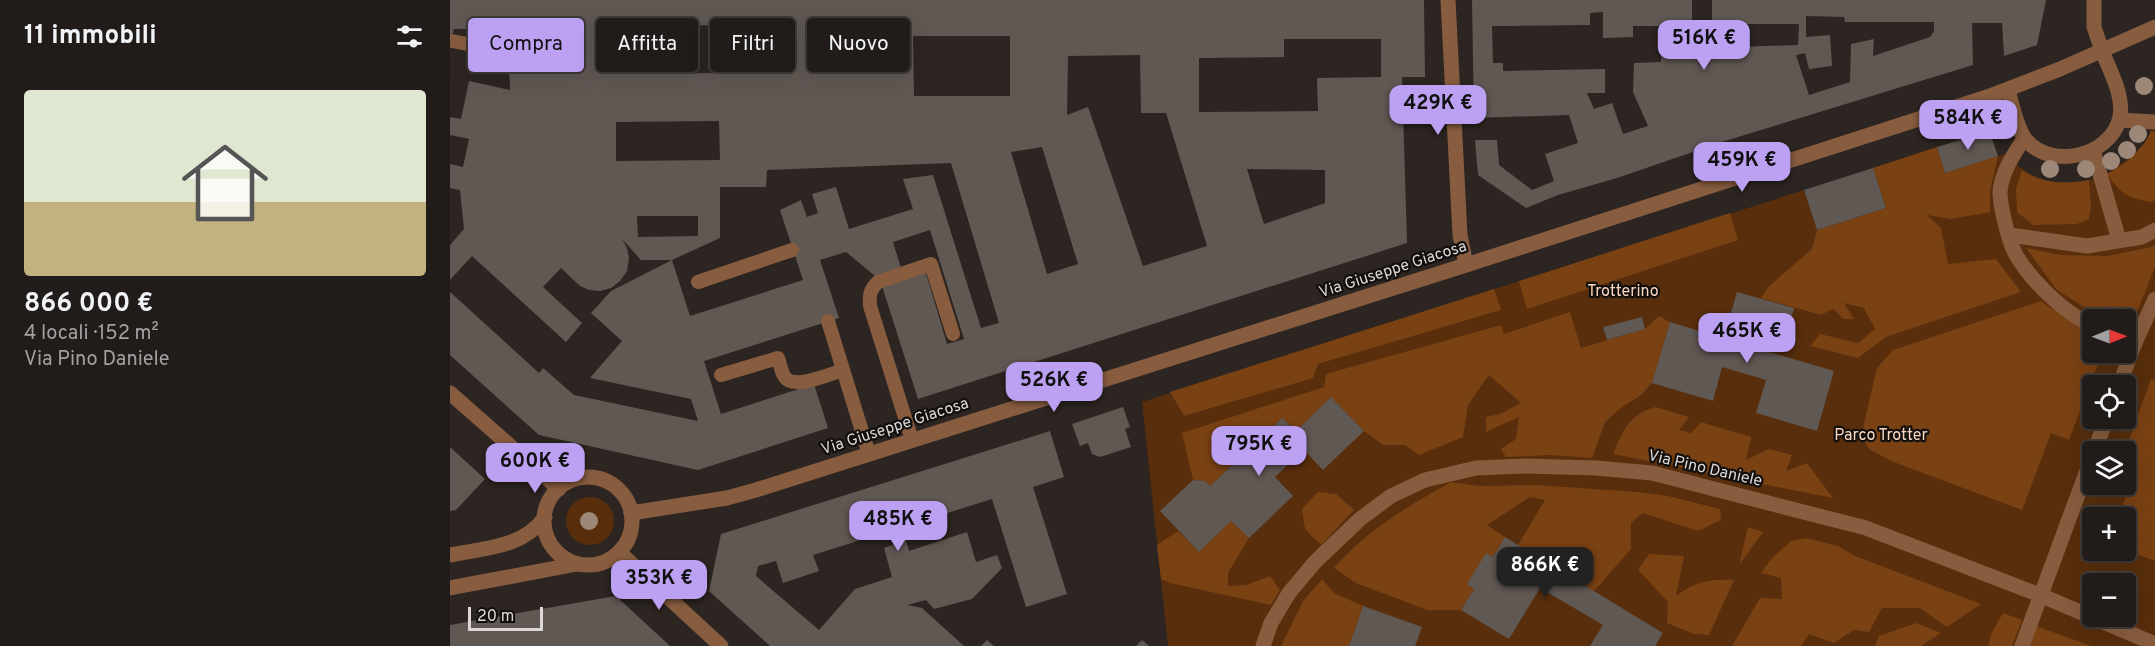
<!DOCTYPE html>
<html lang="it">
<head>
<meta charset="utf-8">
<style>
  body { margin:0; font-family:Overpass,sans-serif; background:#292522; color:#f1f3f6; height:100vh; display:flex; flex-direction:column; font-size:22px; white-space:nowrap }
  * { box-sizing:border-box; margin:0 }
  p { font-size:20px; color:#a2a1a2 }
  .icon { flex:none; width:33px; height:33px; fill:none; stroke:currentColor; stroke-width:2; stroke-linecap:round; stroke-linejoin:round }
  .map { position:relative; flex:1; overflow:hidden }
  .details { display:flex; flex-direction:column; background:#211c19; width:450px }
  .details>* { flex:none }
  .top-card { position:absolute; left:18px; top:18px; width:570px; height:54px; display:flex; gap:12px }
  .needle { width:39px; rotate:89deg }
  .fabs { position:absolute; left:1632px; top:309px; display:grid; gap:12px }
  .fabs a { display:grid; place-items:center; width:54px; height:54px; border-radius:6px; background:#211c19; box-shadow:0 6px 24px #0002,0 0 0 2px #3e3a38; font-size:30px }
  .scale { position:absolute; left:18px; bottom:15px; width:75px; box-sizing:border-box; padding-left:6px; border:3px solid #ded9d6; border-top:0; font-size:16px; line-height:21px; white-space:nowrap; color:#ded9d6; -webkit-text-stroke:4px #120f0d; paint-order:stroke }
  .price { position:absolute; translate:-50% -51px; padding:0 14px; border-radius:12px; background:#bca0f2; color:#111; font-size:20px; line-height:39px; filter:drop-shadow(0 2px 3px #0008) }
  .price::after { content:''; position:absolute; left:50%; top:36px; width:18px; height:14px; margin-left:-9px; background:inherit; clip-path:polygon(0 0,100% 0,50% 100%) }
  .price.current { background:#222; color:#fff }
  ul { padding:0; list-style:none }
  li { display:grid; align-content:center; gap:12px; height:318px; padding:0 24px }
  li+li { border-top:2px solid #3e3a38 }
  li span { display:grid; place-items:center; height:186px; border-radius:6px; color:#555 }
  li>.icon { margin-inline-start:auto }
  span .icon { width:108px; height:108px; fill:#fffc; stroke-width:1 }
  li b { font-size:26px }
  h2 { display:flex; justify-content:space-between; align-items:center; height:72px; padding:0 24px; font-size:26px }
  .chip { padding:0 21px; border-radius:6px; background:#211c19; box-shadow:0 6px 24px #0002,0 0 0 2px #3e3a38; font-size:21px; line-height:54px }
  .chip.current { background:#bca0f2; color:#111 }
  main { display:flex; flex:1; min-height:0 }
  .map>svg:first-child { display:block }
  .green { fill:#582e0c; fill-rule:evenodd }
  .forest { fill:#7a4113 }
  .building { fill:#605853; fill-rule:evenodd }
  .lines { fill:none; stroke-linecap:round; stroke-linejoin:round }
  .service { stroke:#875c3f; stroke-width:14 }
  .pedestrian { stroke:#875c3f; stroke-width:15 }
  .minor { stroke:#875c3f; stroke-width:15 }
  .tertiary { stroke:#875c3f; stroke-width:15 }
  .tree { fill:#9d8778 }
  .labels { text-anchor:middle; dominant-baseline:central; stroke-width:4.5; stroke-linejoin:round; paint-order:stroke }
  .street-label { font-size:16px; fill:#ded9d6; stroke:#120f0d }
  .park-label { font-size:16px; fill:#fad7bf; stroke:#120f0d }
</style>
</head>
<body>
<main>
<section class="details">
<h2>11 immobili<svg class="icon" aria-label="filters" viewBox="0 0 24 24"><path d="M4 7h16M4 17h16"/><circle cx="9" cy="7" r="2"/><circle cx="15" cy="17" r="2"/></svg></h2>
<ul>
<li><span style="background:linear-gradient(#dfe7d0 60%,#c2b280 0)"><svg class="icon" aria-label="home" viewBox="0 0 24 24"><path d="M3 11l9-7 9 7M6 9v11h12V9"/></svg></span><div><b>866 000 €</b><p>4 locali · 152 m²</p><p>Via Pino Daniele</p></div></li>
</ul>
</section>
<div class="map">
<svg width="1705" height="646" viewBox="0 0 1705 646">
  <rect width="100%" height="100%" fill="#2c2521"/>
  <path class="green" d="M1705,120V646H718L692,402L1354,190L1367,230L1436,208L1423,168L1526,135L1525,129L1537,125L1548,156L1556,154C1592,195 1645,191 1683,154C1688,149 1695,144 1699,138C1702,132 1703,126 1705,120ZM1642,320H1676V352H1642ZM1642,386H1676V418H1642ZM1642,452H1676V484H1642ZM1642,518H1676V550H1642ZM1642,584H1676V616H1642Z
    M116 521a24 24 0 1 1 48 0a24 24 0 1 1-48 0Z"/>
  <path class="forest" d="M1701,130L1705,133V200L1701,202C1677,198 1671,194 1657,174C1674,165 1695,149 1701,130Z
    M1487,147L1495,173L1548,156L1540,191V212L1501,219L1477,215L1491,228L1498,264L1546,259L1571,292L1436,337L1408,358L1360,346L1370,334L1408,343L1425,329L1414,308L1394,303L1404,319H1394L1383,309L1371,315L1311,298L1318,287L1362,249L1367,230L1436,208L1423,168Z
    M1572,170C1592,184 1616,184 1639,180L1641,205L1639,219L1627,224L1583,225L1567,212L1566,189Z
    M1280,213L1288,240L1077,309L1069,281Z
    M1705,245V267L1679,332L1676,331V320L1653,319L1607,290L1576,248L1611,255L1658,256L1701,247Z
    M1044,289L1051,310L868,364L863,378L734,416L720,392Z
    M1591,301L1642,336V352L1652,353L1619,440L1601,433L1572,510L1441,461L1419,449L1413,437V428L1427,368L1443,350Z
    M1120,312L1131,348L1195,329L1209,316L1220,322L1202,383L1190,396L1172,407L1155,422L1142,458L1100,455L1056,457L1051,449L1066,439L1069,417L1036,432V417L1050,414L1071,403L1039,375L1018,405L1013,437L969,455L955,445H933L914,431L881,397L846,431L832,418L760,486L755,481L743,480L732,433L874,387L876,374L1051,325L1054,334Z
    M1701,379L1705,381V561L1676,550V518L1668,517L1688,465L1676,461L1675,451Z
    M1205,407L1239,417L1229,430L1241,433L1251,422L1301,437L1296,460L1319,449L1342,455L1336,471L1357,463L1383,498L1163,454C1173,430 1179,415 1205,407Z
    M1001,482L1029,486L1086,485L1187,492L1218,496L1270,509L1271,520L1248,531L1193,513L1181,523V549L1144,591L1068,545L1095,500L1080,497L1037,525L1055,537L1043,557L1017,584L1024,589L1011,610H977L906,583L884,568C917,530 958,506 1001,482Z
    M868,492L886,494L904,510L871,545L855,529L852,509Z
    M781,521L799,538L778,573V586L796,585L820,576L830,590L821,605L720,583L711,579L707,545L728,531L749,552Z
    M1298,527L1313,532L1289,565Z
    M1356,538L1388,546L1405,556L1531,604L1497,627L1470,608H1432L1419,632L1404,630L1384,643L1359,634L1351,646H1282L1310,598L1332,599L1331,578L1311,573L1322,558L1341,541Z
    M1199,554L1234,556L1226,596C1247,581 1258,579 1284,580L1259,635L1244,634L1217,623L1218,602L1188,570Z
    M872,579L884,593L913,606L899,646H831L853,601Z
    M1553,613L1572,620L1562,646H1538L1542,632Z
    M1466,623L1491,633L1471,646H1425L1429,636Z
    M1586,626L1641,646H1579Z"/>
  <path class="building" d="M0,0H974L975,77H952L957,243L468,399L432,286L476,273L497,344L514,339L480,230L443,242L451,268L425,276L396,252L370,260L389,318L254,361L271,414L364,384L378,428L248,470L89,435L0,355V292L89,373L93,368L124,395L248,421L241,399L140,378L172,341L141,313L161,291L222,260L240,316L353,280L330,210L351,200L357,217L368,213L362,194L386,187L399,229L463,209L453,179L483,175L531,328L549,323L501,163L317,170L316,187H270V238L222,260H191L172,239L177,248L179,258L177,271L170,281L161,288L150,291L139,290L130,286L111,268L93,287L132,323L116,342L22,256L0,280V245L14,229L10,190L0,188V164L13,167L19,139L0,135V117L11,119L19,81L60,90L59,67L109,66V28L4,29L0,43ZM269,25V73L165,74V27ZM463,36H560V96H464ZM834,39H931V77L867,78L868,111L749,112V58L834,57ZM690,55L691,113H716L757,246L693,266L638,107L617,115L618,56ZM269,121L270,160L166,161V122ZM592,147L628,264L597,274L561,152ZM797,169L875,170V203L814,224ZM187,216H248V236L188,237Z
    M1022,0H1242V59L1262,55V0H1596L1587,45L1554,56L1552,23H1522L1523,65L1275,141L1167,178L1108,195L1076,208L1028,175L1025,140H1047L1049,165L1082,190L1104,181L1095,154L1128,143L1119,115L1024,118ZM1153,12V38L1183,37V26H1212L1211,62L1184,63L1183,92L1198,126L1173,134L1162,103L1144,109L1137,93H1155V69L1053,71V63H1043L1042,26L1140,25V13ZM1356,16L1394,17L1395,22H1484V31L1480,37L1423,56L1424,39L1401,44L1400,82L1359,95L1346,55L1355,53L1359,69L1382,66L1380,35L1356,37ZM1284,24H1349L1348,45L1284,47Z
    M1537,125L1548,156L1495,173L1487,147L1527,135L1525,129Z
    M1423,168L1436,208L1367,230L1354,190Z
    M1287,292L1344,308L1336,338L1315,331L1309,349L1384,371L1367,431L1306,413L1316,380L1272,367L1263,401L1202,383L1220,322L1296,345L1301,327L1279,320Z
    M1192,317L1195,329L1157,340L1153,327Z
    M881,397L914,431L873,470L854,450L825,477L843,496L799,538L781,521L749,552L710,511L743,480L755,481L760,486L832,418L846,431Z
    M673,407L680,427L675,429L681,447L650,457L642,454L638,443L630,446L622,424Z
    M600,431L614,477L583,487L617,594L576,607L542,499L363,555L369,571L333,583L326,561L308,566L306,576L369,630L405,589L442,577L434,548L456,540L459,551L517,532L526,562L547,555L552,568L522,599L484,609L476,600L457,605L472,608L514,646H320L259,591L271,534Z
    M0,447L35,479L6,510L0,511Z
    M1055,537L1213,633L1205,646H1140L1153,625L1090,588L1059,639L1011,610L1024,589L1017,584L1036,553L1043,557Z
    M166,596L220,646H0V625Z
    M913,606L972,627L965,646H899Z
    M537,640L544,646H531Z
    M692,640L699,646H686Z"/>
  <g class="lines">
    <path class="service" d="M2,41L59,52H86
      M47,50V28
      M248,282L342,250
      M378,321L419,454
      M271,375L328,358C330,363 331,371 334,376C342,391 380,374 393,370
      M462,440L420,306C419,296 420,289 428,282L481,264L503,334"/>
    <path class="pedestrian" d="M1558,90C1562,104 1567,131 1577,141C1602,169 1657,157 1669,121C1676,99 1660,71 1652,51
      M1669,120L1705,122
      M1574,139C1564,153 1550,175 1550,194C1551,209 1558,239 1565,253C1579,279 1615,314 1642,325
      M1643,150L1669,240
      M1560,235L1637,246L1692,237L1705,230
      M1669,386L1685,343L1705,299
      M1644,452L1657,418
      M813,646L821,623L839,593L865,562L910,519L941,496L975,480L1026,468L1075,466L1146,468L1202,473L1416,528L1590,595L1705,644
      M1572,646L1642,457"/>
    <path class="minor" d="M998,0L1010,235L1016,265
      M1644,0V27L1652,51
      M0,393L109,489
      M181,513L277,498L306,490L1016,265L1540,96L1610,69L1705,27"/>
    <path class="tertiary" d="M94 521a44 44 0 1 1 88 0a44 44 0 1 1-88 0Z
      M169,552L271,646
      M0,555C34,548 73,548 95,517
      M0,588L127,564"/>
  </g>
  <g class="tree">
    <circle cx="1694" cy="86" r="9"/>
    <circle cx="1688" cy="134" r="9"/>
    <circle cx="1677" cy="150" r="9"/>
    <circle cx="1661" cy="161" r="9"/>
    <circle cx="1600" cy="169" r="9"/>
    <circle cx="1636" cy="169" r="9"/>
    <circle cx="139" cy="521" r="9"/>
  </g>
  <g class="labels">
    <g class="street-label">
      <text transform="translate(943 270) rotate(-18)">Via Giuseppe Giacosa</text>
      <text transform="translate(445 427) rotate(-18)">Via Giuseppe Giacosa</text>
      <text transform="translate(1255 469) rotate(13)">Via Pino Daniele</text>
    </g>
    <g class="park-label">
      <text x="1173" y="292">Trotterino</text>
      <text x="1431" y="436">Parco Trotter</text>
    </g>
  </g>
</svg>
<div class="fabs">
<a><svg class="needle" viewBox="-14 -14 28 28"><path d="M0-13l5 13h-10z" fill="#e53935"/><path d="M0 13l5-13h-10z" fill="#a2a1a2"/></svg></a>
<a><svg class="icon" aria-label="locate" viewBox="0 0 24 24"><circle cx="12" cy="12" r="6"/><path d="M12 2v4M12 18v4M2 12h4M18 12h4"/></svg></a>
<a><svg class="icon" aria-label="layers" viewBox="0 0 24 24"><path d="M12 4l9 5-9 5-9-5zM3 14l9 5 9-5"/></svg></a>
<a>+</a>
<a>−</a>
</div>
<div class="scale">20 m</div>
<b class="price" style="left:1254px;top:71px">516K €</b>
<b class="price" style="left:988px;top:136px">429K €</b>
<b class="price" style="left:1518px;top:151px">584K €</b>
<b class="price" style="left:1292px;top:193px">459K €</b>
<b class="price" style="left:1297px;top:364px">465K €</b>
<b class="price" style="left:604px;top:413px">526K €</b>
<b class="price" style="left:809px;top:477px">795K €</b>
<b class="price" style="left:85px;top:494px">600K €</b>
<b class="price" style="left:448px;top:552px">485K €</b>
<b class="price current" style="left:1095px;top:598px">866K €</b>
<b class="price" style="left:209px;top:611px">353K €</b>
<div class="top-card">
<a class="chip current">Compra</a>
<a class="chip">Affitta</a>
<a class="chip">Filtri</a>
<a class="chip">Nuovo</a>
</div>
</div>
</main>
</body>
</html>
